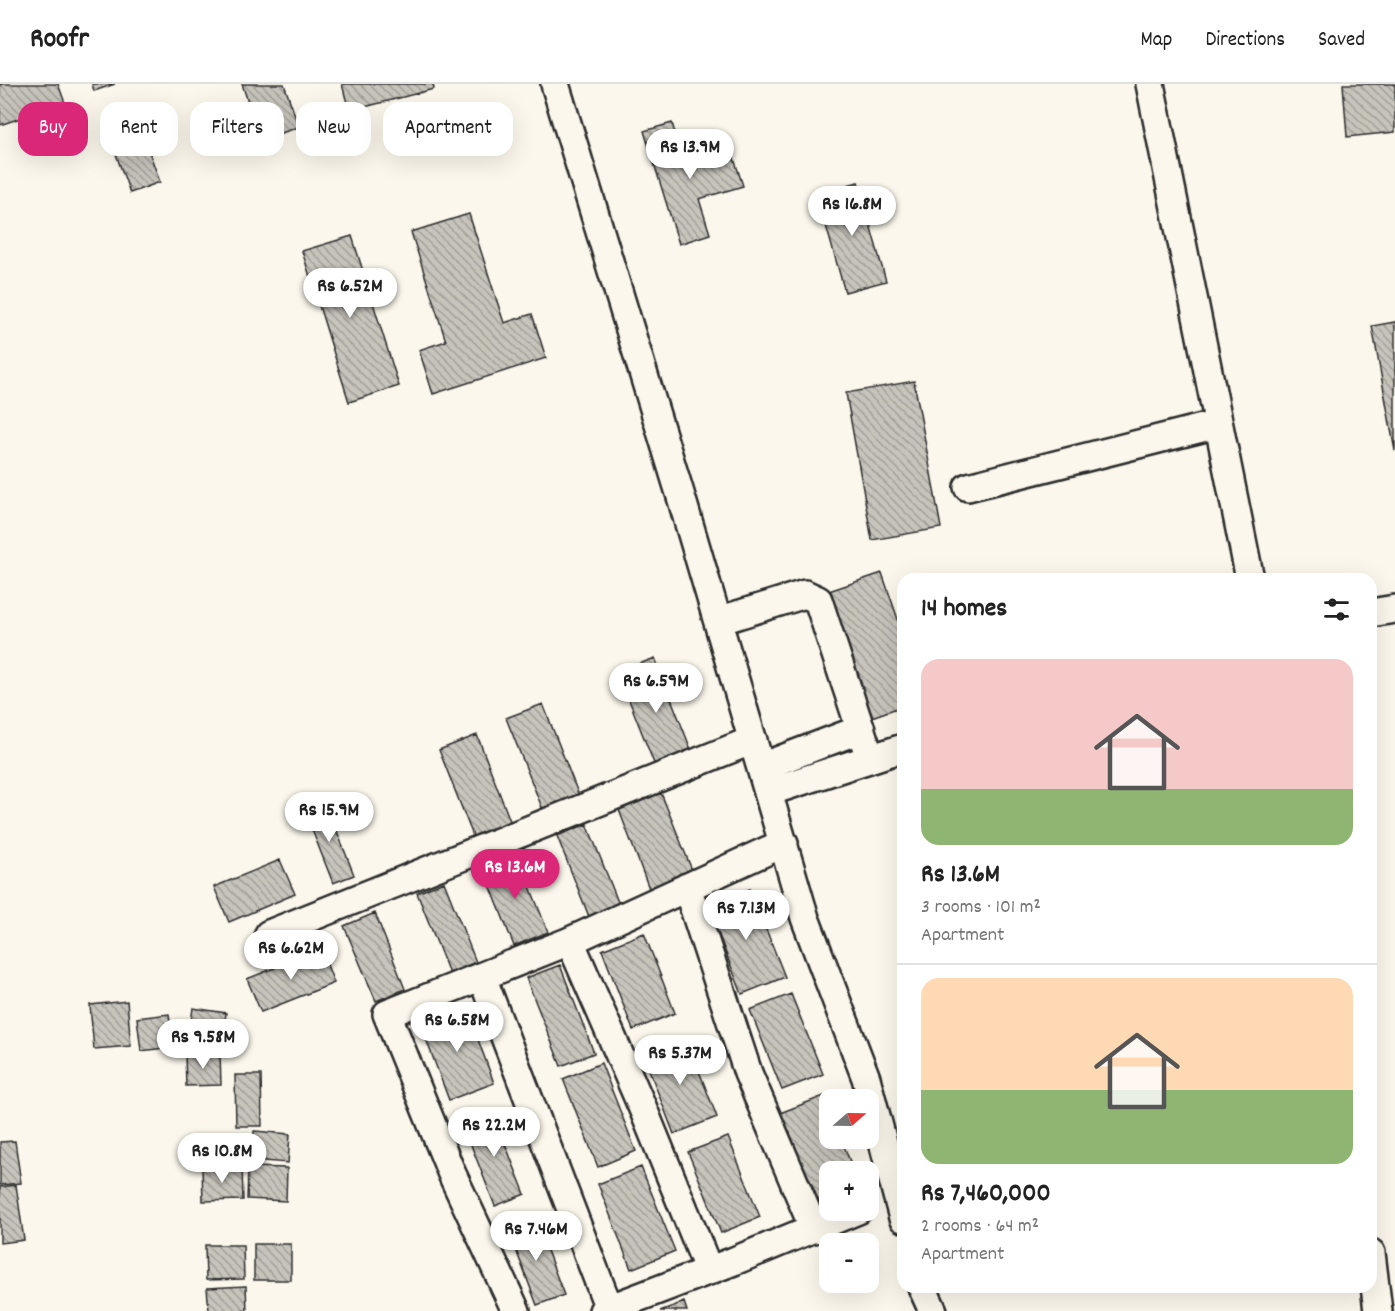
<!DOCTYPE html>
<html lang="en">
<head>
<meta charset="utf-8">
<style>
  body { margin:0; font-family:Dekko,sans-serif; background:#f6f6f6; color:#222; height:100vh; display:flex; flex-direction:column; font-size:22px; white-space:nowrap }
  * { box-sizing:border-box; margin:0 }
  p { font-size:20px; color:#767676 }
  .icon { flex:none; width:33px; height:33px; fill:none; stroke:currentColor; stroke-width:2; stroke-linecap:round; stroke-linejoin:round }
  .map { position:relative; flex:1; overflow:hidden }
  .details { position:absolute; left:897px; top:489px; width:480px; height:720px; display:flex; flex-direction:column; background:#fff; border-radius:18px; box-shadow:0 6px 24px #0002 }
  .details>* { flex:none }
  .top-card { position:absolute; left:18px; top:18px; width:570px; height:54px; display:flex; gap:12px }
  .needle { width:39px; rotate:70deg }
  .fabs { position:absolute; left:819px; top:1005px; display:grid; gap:12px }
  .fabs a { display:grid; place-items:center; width:60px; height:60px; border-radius:12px; background:#fff; box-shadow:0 6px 24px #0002; font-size:30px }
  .price { position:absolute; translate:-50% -51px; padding:0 14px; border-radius:21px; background:#fff; color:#222; font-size:20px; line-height:39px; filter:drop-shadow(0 2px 3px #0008) }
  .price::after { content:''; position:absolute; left:50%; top:36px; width:18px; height:14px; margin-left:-9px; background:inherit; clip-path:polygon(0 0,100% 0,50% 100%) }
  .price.on { background:#db2777; color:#fff }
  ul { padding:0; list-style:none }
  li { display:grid; align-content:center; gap:12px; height:318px; padding:0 24px }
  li+li { border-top:2px solid #e0e0e0 }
  li span { display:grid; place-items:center; height:186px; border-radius:18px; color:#555 }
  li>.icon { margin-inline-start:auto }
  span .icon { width:108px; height:108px; fill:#fffc; stroke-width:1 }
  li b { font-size:26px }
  h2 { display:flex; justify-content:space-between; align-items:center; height:72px; padding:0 24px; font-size:26px }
  .chip { padding:0 21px; border-radius:18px; background:#fff; box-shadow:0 6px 24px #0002; font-size:21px; line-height:54px }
  .chip.on { background:#db2777; color:#fff }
  header { display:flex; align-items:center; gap:36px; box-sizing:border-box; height:84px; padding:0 30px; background:#fff; border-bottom:2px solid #e0e0e0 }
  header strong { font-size:28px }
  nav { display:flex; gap:33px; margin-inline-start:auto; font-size:21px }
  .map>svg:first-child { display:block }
  .building { fill:url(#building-back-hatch); stroke:#2b2b2b; stroke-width:1.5 }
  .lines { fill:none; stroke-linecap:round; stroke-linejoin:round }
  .minor-casing { stroke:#2b2b2b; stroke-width:32 }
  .minor { stroke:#fbf7ec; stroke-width:27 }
</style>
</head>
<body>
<header>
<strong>Roofr</strong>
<nav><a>Map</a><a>Directions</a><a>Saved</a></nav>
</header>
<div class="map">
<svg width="1395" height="1227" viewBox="0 0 1395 1227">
  <defs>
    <pattern id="building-back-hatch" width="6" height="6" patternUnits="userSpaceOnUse" patternTransform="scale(1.5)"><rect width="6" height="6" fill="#c7c4bc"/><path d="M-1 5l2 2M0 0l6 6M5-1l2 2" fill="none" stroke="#a29f99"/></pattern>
  </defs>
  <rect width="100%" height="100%" fill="#fbf7ec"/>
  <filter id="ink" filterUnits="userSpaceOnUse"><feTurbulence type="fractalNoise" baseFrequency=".0167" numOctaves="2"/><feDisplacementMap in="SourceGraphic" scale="12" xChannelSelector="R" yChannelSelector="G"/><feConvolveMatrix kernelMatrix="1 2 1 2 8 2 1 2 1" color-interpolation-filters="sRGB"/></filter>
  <g filter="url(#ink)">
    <path class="building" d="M0,0H58L65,19L0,41Z
      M92,0H115L94,7Z
      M242,0H284L299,43L261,56Z
      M342,0H433L434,5L349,27Z
      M1343,0H1395V48L1347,53Z
      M134,26L160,98L130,109L104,37Z
      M672,39L682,74L729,59L743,102L699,115L710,150L679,160L644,47Z
      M858,98L886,197L845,208L817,110Z
      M469,130L504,239L532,230L546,274L433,310L419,266L446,257L411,148Z
      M352,152L399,302L349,318L302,167Z
      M1395,238V367L1372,242Z
      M914,297L941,444L872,456L846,309Z
      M882,489L903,550V622L866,635L823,509Z
      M655,574L694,673L657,687L618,588Z
      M543,620L583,722L547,736L506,634Z
      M477,651L514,747L477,762L439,666Z
      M661,709L694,791L650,807L619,726Z
      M326,719L354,791L333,799L305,728Z
      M587,740L620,823L590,835L557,752Z
      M517,770L548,848L514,862L483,783Z
      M280,776L295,810L229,838L214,803Z
      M444,798L476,878L449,889L417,809Z
      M750,805L785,893L742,910L707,821Z
      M375,829L405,905L376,917L344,842Z
      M644,849L675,929L633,946L602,866Z
      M321,865L334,899L261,928L247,895Z
      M560,881L594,969L561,982L526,894Z
      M791,910L823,990L782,1006L750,926Z
      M127,917L131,962L94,965L90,921Z
      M466,923L494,999L449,1016L420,939Z
      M193,924L226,929L221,966L188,961Z
      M169,930L173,963L141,967L137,934Z
      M686,954L717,1033L674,1050L643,970Z
      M220,970L221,1001L186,1002L185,971Z
      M601,979L636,1067L598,1083L563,995Z
      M235,991H261L262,1042H236Z
      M824,1012L830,1024V1054H841L854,1088H830V1115L816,1120L780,1029Z
      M492,1027L525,1110L495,1122L462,1038Z
      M254,1047L290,1050L288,1079L252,1076Z
      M728,1053L760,1133L721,1149L688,1068Z
      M15,1057L21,1099L0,1101V1058Z
      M242,1083L243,1116L203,1117L202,1084Z
      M248,1083L287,1084L286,1117L247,1115Z
      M641,1083L675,1167L631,1185L598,1100Z
      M16,1101L24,1156L0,1159V1103Z
      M535,1135L564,1211L537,1221L508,1145Z
      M254,1160H291V1196H254Z
      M205,1161H243L244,1195L206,1196Z
      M246,1202L247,1227H209L207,1204Z
      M684,1218L687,1227H660Z"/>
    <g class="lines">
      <defs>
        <path id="minor" d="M555,0L682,416L805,834L866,994L903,1134
          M1150,0L1250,495
          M968,403L1218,340
          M1371,529L1395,525
          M718,537L805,510L818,516L870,674
          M761,683L861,645
          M768,708L903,664
          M687,803L748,989L814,1145
          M269,850L753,656
          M570,857L644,1027L709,1187
          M482,893L610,1227
          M1371,1169L1378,1227
          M922,1203L933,1227
          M516,1227L452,1090L387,930L570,857L784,759
          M603,1227L734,1177L858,1126"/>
      </defs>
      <use href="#minor" class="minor-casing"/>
      <use href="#minor" class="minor"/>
    </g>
  </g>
</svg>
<div class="fabs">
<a><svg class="needle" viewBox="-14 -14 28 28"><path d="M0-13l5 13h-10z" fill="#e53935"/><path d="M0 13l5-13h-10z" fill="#767676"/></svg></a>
<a>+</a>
<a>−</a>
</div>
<b class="price" style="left:690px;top:96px">Rs 13.9M</b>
<b class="price" style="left:852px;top:153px">Rs 16.8M</b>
<b class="price" style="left:350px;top:235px">Rs 6.52M</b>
<b class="price" style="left:656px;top:630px">Rs 6.59M</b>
<b class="price" style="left:329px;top:759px">Rs 15.9M</b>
<b class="price on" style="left:515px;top:816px">Rs 13.6M</b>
<b class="price" style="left:746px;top:857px">Rs 7.13M</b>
<b class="price" style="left:291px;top:897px">Rs 6.62M</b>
<b class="price" style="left:457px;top:969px">Rs 6.58M</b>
<b class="price" style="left:203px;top:986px">Rs 9.58M</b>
<b class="price" style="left:680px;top:1002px">Rs 5.37M</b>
<b class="price" style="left:494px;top:1074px">Rs 22.2M</b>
<b class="price" style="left:222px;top:1100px">Rs 10.8M</b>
<b class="price" style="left:536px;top:1178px">Rs 7.46M</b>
<div class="top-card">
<a class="chip on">Buy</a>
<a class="chip">Rent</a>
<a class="chip">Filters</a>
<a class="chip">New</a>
<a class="chip">Apartment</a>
</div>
<section class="details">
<h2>14 homes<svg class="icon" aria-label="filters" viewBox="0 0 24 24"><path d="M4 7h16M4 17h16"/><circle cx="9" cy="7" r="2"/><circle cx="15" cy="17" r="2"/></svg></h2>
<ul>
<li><span style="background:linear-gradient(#f6c9c9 70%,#8fb573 0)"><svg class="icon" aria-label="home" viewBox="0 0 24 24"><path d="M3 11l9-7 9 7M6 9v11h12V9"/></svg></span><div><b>Rs 13.6M</b><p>3 rooms · 101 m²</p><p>Apartment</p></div></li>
<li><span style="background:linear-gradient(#ffd9b3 60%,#8fb573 0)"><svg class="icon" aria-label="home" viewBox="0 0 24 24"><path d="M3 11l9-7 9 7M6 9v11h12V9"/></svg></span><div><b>Rs 7,460,000</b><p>2 rooms · 64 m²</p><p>Apartment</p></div></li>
</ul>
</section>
</div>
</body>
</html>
